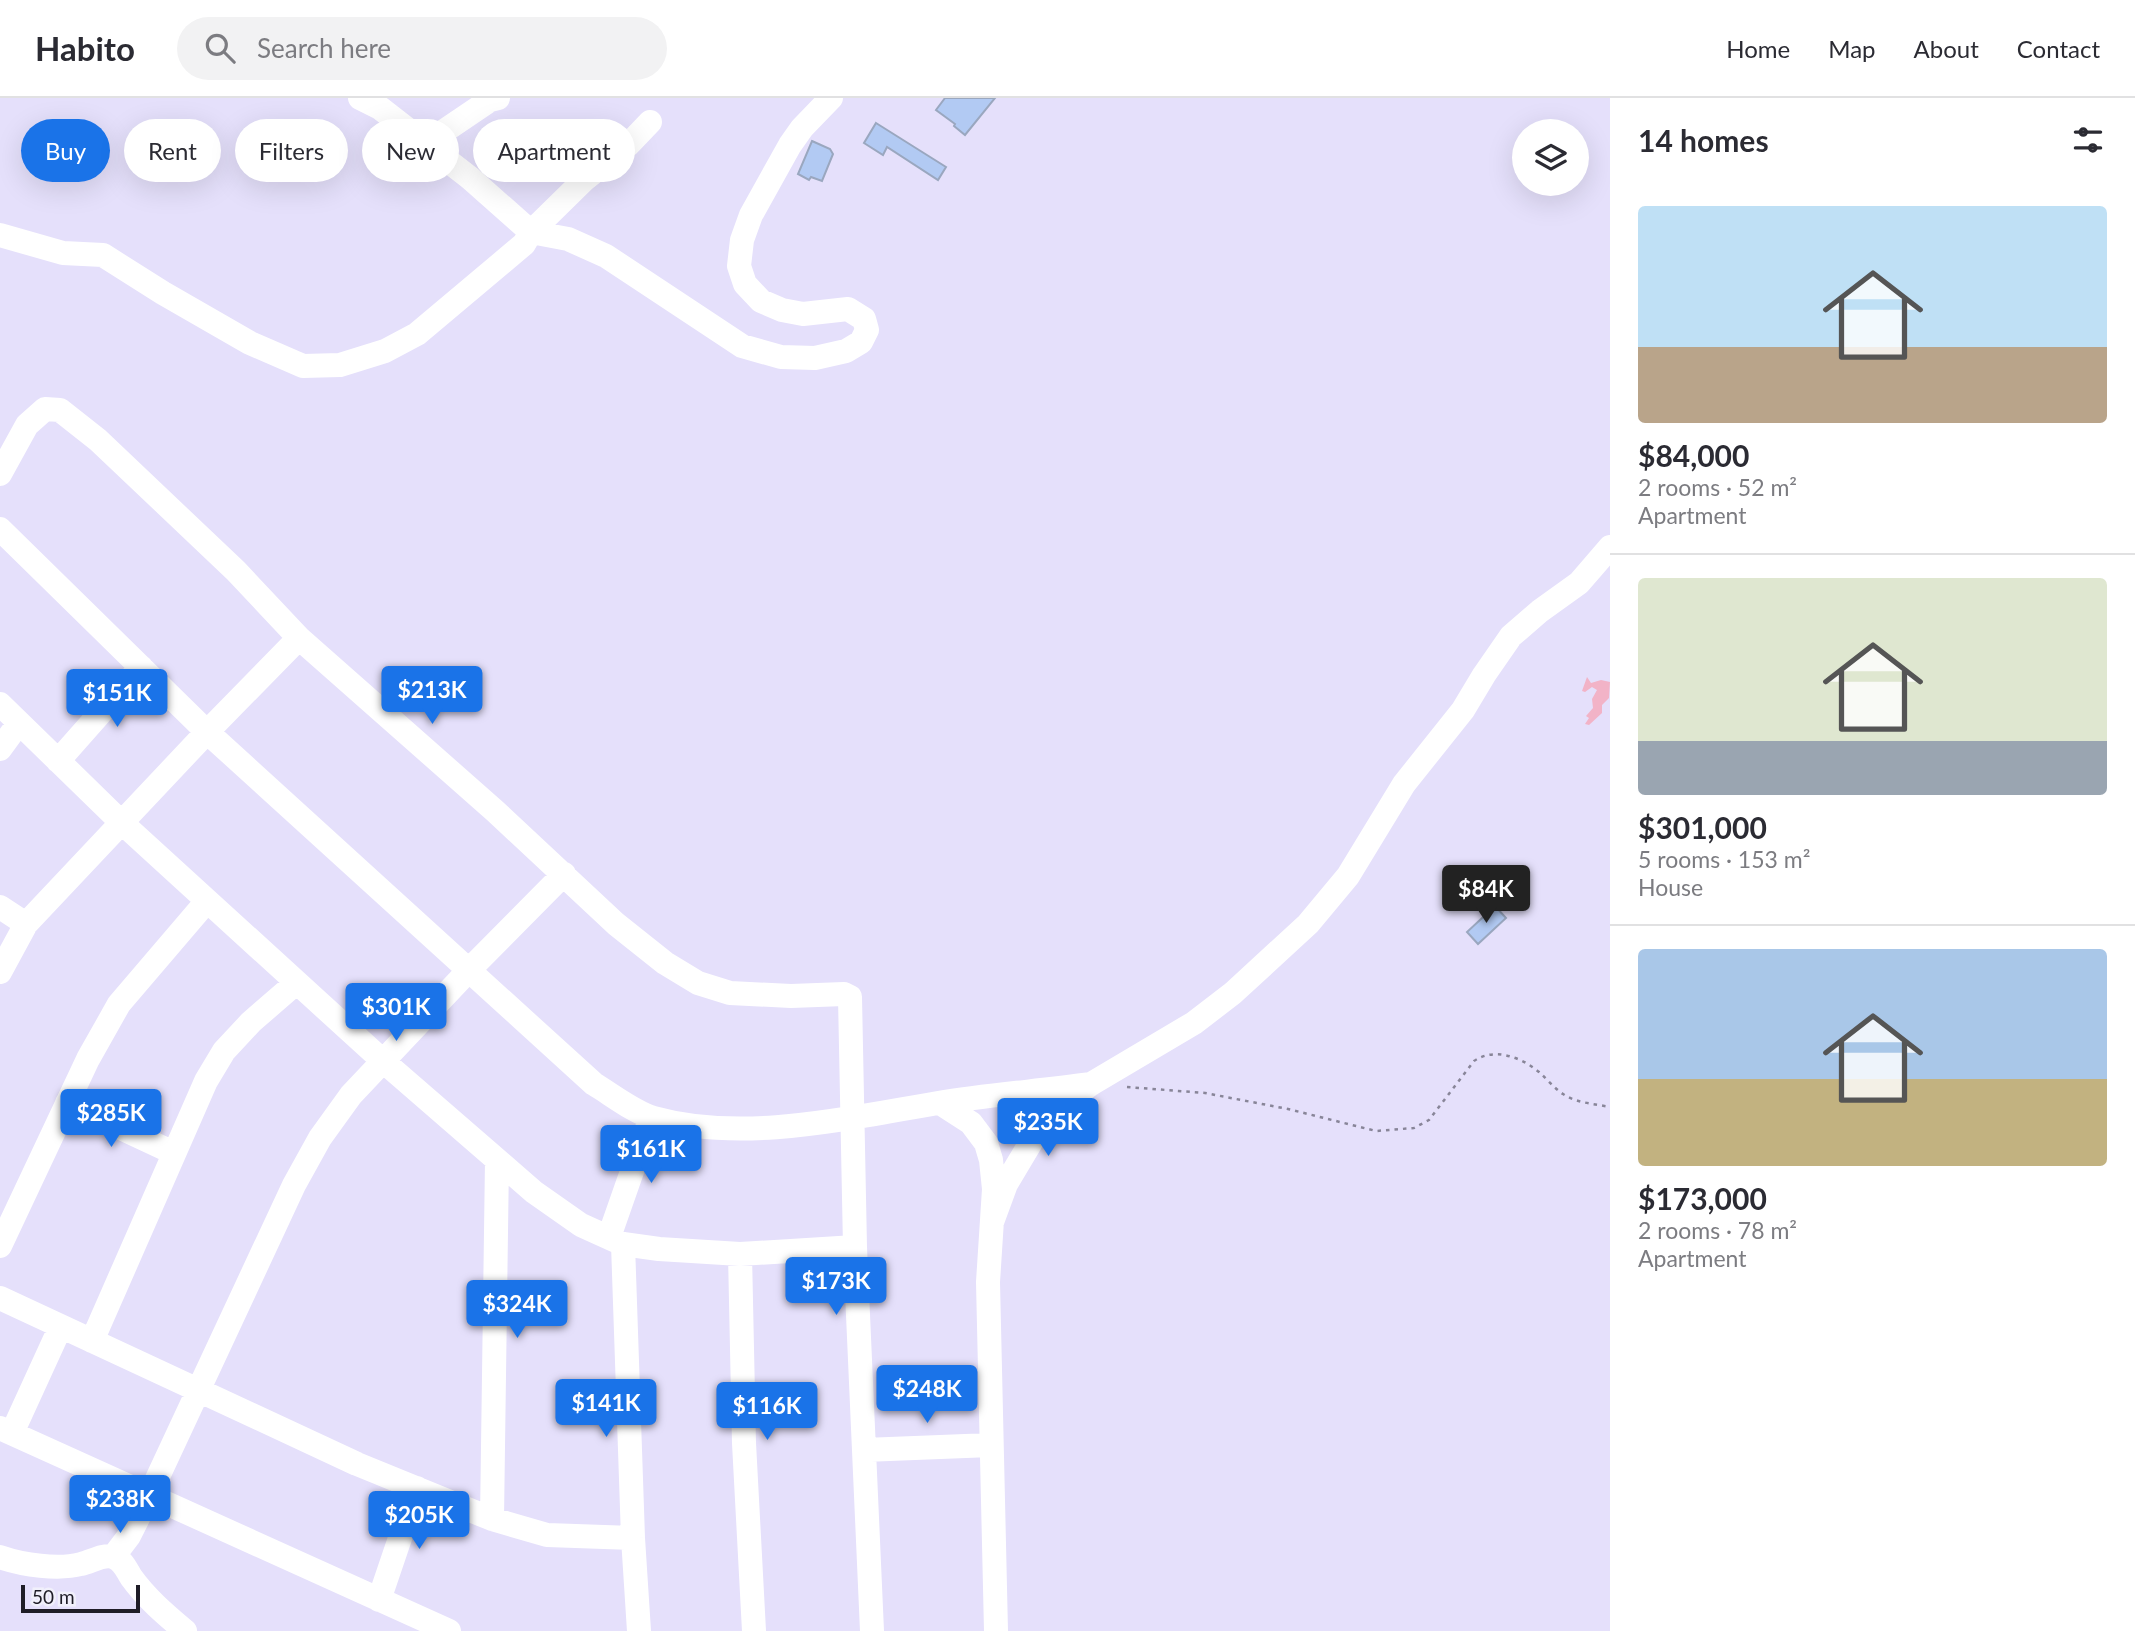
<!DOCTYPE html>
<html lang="en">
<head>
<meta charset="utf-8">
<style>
  body { margin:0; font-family:Lato,sans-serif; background:#f2f2f3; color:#2b2b33; height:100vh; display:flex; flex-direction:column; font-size:26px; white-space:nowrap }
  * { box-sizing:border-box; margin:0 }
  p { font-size:23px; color:#7c7c81 }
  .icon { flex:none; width:38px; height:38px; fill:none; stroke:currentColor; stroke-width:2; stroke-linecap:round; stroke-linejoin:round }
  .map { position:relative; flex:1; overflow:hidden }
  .details { display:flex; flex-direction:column; background:#fff; width:525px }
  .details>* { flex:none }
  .guide { position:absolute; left:21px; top:21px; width:665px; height:63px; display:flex; gap:14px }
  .tools { position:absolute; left:1512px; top:21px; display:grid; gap:14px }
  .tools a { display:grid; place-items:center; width:77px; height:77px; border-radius:50%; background:#fff; box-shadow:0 7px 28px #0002; font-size:35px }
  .scale { position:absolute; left:21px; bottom:18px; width:119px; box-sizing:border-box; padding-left:7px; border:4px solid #1f1d27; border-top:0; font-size:19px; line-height:24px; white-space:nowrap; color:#1f1d27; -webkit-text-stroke:5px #f1f0fb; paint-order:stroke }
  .price { position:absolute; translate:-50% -60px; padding:0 16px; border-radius:7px; background:#1a73e8; color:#fff; font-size:23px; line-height:46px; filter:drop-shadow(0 2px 4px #0008) }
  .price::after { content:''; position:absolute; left:50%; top:42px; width:21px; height:16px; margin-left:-10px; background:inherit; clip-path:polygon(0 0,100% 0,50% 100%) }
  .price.active { background:#222; color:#fff }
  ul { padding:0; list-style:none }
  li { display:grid; align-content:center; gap:14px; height:371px; padding:0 28px }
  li+li { border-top:2px solid #e1e1e2 }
  li span { display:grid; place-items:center; height:217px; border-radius:7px; color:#555 }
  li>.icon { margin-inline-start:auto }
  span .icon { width:126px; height:126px; fill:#fffc; stroke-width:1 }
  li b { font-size:30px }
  h2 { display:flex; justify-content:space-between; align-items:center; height:84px; padding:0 28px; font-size:30px }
  .pill { padding:0 24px; border-radius:32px; background:#fff; box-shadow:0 7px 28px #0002; font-size:24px; line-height:63px }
  .pill.active { background:#1a73e8; color:#fff }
  header { display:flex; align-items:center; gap:42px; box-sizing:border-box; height:98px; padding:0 35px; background:#fff; border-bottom:2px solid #e1e1e2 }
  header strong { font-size:33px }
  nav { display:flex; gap:38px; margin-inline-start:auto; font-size:24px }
  .search { width:490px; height:63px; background:#f2f2f3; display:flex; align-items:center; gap:18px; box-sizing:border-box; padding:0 24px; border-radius:38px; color:#7c7c81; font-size:26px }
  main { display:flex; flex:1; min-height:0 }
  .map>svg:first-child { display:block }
  .green { fill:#f2b3c7 }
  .building { fill:#b2caf3; stroke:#9aa7bf; stroke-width:2 }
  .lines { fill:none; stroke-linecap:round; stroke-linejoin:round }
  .path { stroke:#888598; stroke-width:2.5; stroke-dasharray:3.5 5; stroke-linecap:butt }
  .minor { stroke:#fff; stroke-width:24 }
</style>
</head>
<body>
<header>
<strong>Habito</strong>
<div class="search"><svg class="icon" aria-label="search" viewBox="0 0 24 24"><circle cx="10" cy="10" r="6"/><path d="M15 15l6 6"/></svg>Search here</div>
<nav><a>Home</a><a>Map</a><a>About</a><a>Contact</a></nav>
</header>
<main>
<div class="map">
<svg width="1610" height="1533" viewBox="0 0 1610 1533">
  <rect width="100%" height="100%" fill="#e5e0fb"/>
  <path class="green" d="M1587,579L1591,585L1601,582L1610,584L1609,600L1602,607V615L1589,627L1585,626L1589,620L1586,618L1593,610L1592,601L1597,592L1592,589L1585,594L1582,593Z"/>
  <path class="building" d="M945,0H995L965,37L954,28L955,26L936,12Z
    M876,25L946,69L938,82L887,49L883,57L864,45Z
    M812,43L830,51L833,56L822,83L811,79L809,82L798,76Z
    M1495,808L1506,820L1478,846L1467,834Z"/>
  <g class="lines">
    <path class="path" d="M1127,989L1205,995L1288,1011L1376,1033L1414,1030L1429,1022L1474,963C1494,949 1521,959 1539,974C1547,981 1554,990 1563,996C1576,1005 1595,1006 1610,1009"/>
    <path class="minor" d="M360,0L380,10L470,80L531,134L585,81L629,46L650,24
      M425,46L490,2L498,0
      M0,137L63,155L103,157L163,195L250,245L303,268L340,267L385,253L417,236L524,146L531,134L568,141L606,158L742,248L781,259L815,260L846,253L861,244L867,232L864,221L848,211L803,216L782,212L761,203L745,186L739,168L742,142L751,117L790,47L802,30L831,0
      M0,376L27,327L45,311L60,312L98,342L236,473L299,540L495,713L616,826L665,865L698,885L730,895L791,898L844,896L850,899L855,1149L872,1533
      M0,431L207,634L594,986C611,996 635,1015 654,1020C744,1045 848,1020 938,1005C988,997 1040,993 1091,986
      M0,606L121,724L383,963L534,1094L581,1127L623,1146L659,1151L740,1156L855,1149
      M0,651L19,625
      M58,663L141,569
      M0,809L26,826
      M0,874L26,826L207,634L299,540
      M67,1005L174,1055
      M940,1005L971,1025L986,1045L991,1062L994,1091L988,1184L996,1533
      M992,1124L1006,1086L1037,1034L1063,1007L1091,986L1194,925L1233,895L1308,826L1348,778L1404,686L1463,612L1484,577L1511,538L1540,513L1579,485L1610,449
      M609,1139L651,1019
      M623,1146L633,1440L639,1533
      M0,1148L88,961L119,906L207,803
      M740,1156L744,1345L754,1533
      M0,1200L357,1366L492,1421L547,1437L633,1440
      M92,1243L206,983L224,953L251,924L296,885
      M0,1330L449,1533
      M12,1335L60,1230
      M864,1352L991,1347
      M492,1421L497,1062
      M0,1459C23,1467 58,1472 81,1466C91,1464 103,1456 113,1459C123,1462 126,1471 131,1479C146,1500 165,1516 185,1533
      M113,1459L129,1438L149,1398L294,1087L320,1040L351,997L469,872L564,776
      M379,1502L417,1390"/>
  </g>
</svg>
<div class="tools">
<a><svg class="icon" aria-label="layers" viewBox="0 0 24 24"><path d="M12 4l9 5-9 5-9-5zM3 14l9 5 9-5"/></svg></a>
</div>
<div class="scale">50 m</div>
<b class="price" style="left:432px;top:628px">$213K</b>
<b class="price" style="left:117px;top:631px">$151K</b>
<b class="price active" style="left:1486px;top:827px">$84K</b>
<b class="price" style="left:396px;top:945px">$301K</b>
<b class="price" style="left:111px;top:1051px">$285K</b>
<b class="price" style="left:1048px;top:1060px">$235K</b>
<b class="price" style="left:651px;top:1087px">$161K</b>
<b class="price" style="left:836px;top:1219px">$173K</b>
<b class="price" style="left:517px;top:1242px">$324K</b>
<b class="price" style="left:927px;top:1327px">$248K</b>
<b class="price" style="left:606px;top:1341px">$141K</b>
<b class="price" style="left:767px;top:1344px">$116K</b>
<b class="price" style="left:120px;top:1437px">$238K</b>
<b class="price" style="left:419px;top:1453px">$205K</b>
<div class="guide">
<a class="pill active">Buy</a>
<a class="pill">Rent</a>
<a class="pill">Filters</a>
<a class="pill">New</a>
<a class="pill">Apartment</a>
</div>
</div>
<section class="details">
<h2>14 homes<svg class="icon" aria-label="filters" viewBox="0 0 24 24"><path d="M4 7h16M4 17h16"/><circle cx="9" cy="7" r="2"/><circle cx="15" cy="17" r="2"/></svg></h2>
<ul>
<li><span style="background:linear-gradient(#bfe0f5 65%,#b9a48a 0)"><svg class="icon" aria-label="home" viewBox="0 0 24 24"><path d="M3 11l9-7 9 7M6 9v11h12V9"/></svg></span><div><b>$84,000</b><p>2 rooms · 52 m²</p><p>Apartment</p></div></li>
<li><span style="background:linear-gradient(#dfe7d0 75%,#9aa5b1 0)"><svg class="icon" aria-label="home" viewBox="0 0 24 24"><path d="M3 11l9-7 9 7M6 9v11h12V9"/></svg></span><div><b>$301,000</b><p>5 rooms · 153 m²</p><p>House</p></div></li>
<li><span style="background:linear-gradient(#a9c7e8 60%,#c2b280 0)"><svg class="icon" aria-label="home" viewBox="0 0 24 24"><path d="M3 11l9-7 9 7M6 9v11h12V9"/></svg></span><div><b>$173,000</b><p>2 rooms · 78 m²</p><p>Apartment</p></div></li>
</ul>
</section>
</main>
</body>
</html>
